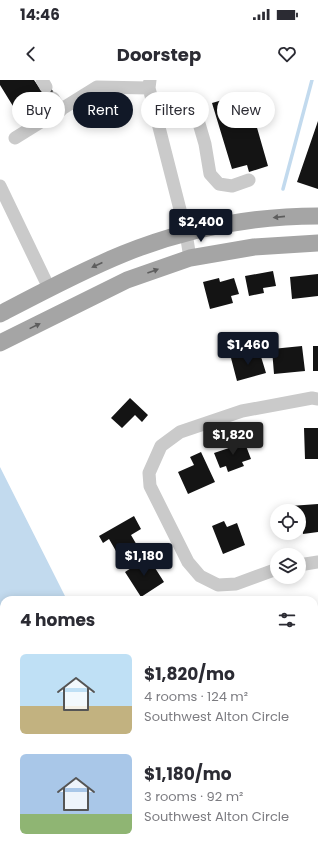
<!DOCTYPE html>
<html lang="en">
<head>
<meta charset="utf-8">
<style>
  body { margin:0; font-family:Poppins,sans-serif; background:#f2f2f3; color:#2b2b33; height:100vh; display:flex; flex-direction:column; font-size:15px; white-space:nowrap }
  * { box-sizing:border-box; margin:0 }
  p { font-size:13px; color:#7c7c81 }
  .icon { flex:none; width:22px; height:22px; fill:none; stroke:currentColor; stroke-width:2; stroke-linecap:round; stroke-linejoin:round }
  .map { position:relative; flex:1; overflow:hidden }
  .side { position:absolute; left:0px; top:516px; width:318px; height:256px; display:flex; flex-direction:column; background:#fff; border-radius:12px 12px 0 0; box-shadow:0 2px 10px #0003 }
  .side>* { flex:none }
  .hud { position:absolute; left:12px; top:12px; width:294px; height:36px; display:flex; gap:8px }
  .buttons { position:absolute; left:270px; top:424px; display:grid; gap:8px }
  .buttons a { display:grid; place-items:center; width:36px; height:36px; border-radius:50%; background:#fff; box-shadow:0 2px 10px #0003; font-size:20px }
  .price { position:absolute; translate:-50% -34px; padding:0 9px; border-radius:4px; background:#111827; color:#fff; font-size:13px; line-height:26px; filter:drop-shadow(0 1px 2px #0008) }
  .price::after { content:''; position:absolute; left:50%; top:24px; width:12px; height:9px; margin-left:-6px; background:inherit; clip-path:polygon(0 0,100% 0,50% 100%) }
  .price.selected { background:#222; color:#fff }
  ul { padding:0; list-style:none }
  li { display:flex; align-items:center; gap:12px; height:100px; padding:0 20px }
  li span { display:grid; place-items:center; flex:none; width:112px; height:80px; border-radius:6px; color:#555 }
  li>.icon { margin-inline-start:auto }
  span .icon { width:48px; height:48px; fill:#fffc; stroke-width:1 }
  li b { font-size:17px }
  h2 { display:flex; justify-content:space-between; align-items:center; height:48px; padding:0 20px; font-size:17px }
  .tag { padding:0 14px; border-radius:18px; background:#fff; box-shadow:0 2px 10px #0003; font-size:14px; line-height:36px }
  .tag.selected { background:#111827; color:#fff }
  .status { display:flex; justify-content:space-between; align-items:center; height:28px; padding:0 20px; background:#fff; direction:ltr }
  .status svg { height:11px; fill:currentColor }
  header { display:flex; justify-content:space-between; align-items:center; height:52px; padding:0 20px; background:#fff; font-size:18px; font-weight:700 }
  .map>svg:first-child { display:block }
  .water { fill:#c2daee }
  .lines { fill:none; stroke-linecap:round; stroke-linejoin:round }
  .stream { stroke:#c2daee; stroke-width:3.5 }
  .building { fill:#141414 }
  .minor { stroke:#cacaca; stroke-width:13 }
  .major { stroke:#a5a5a5; stroke-width:17 }
  .oneway { fill:#5d5d5d }
</style>
</head>
<body>
<div class="status"><b>14:46</b><svg viewBox="0 0 49 12"><path d="M0 12V9h3v3zM5 12V6h3v6zM10 12V3h3v9zM15 12V0h3v12zM26 1h20v11H26zM47 4h2v5h-2z"/></svg></div>
<header><svg class="icon" aria-label="back" viewBox="0 0 24 24"><path d="M15 5l-7 7 7 7"/></svg>Doorstep<svg class="icon" aria-label="heart" viewBox="0 0 24 24"><path d="M12 20l-8-8c-3-5 5-10 8-4 3-6 11-1 8 4z"/></svg></header>
<div class="map">
<svg width="318" height="772" viewBox="0 0 318 772">
  <rect width="100%" height="100%" fill="#fff"/>
  <path class="water" d="M0,387L67,520H4V638L0,630Z
    M72,768H191L193,772H74Z"/>
  <g class="lines">
    <path class="stream" d="M283,109L312,0"/>
  </g>
  <path class="building" d="M0,0H34L41,10L49,5L56,16L52,27L24,44L0,5Z
    M247,13L268,86L249,92L247,85L232,89L212,23Z
    M318,41V109L297,102Z
    M273,191L276,206L263,208L264,213L249,216L245,196Z
    M318,194V216L292,219L290,197Z
    M219,198L220,202L234,198L239,214L231,216L233,223L210,229L203,202Z
    M302,266L305,291L274,294L272,269Z
    M313,266H318V291H313Z
    M259,270L266,293L237,301L231,278Z
    M130,318L148,335L142,342L135,335L122,348L111,338Z
    M304,348H318V379H305Z
    M243,358L251,379L242,382L244,386L228,392L226,386L220,388L214,373L232,367L230,363Z
    M201,372L215,402L188,414L178,392L194,385L190,377Z
    M318,424V452L303,454L302,443H299V431H290V426Z
    M134,436L141,449L131,455L138,467L120,478L109,459L103,463L99,456Z
    M224,441L227,447L237,443L245,465L223,474L212,446Z
    M148,477L164,502L141,517L125,492Z
    M318,578V609L314,611V580Z
    M286,768H288L290,772H279Z"/>
  <g class="lines">
    <path class="minor" d="M42,0L46,7
      M150,0L149,8L186,153L190,178
      M53,18L61,30
      M155,29L169,25L189,29L198,40L205,64L210,94L219,104L232,106L249,100
      M15,58L97,7L149,8
      M0,106L49,208
      M299,485L318,482
      M277,489L236,504L218,505L200,496L188,482L150,406L149,393L161,366L180,352L242,331L312,318L318,319
      M314,646L318,644
      M314,733L318,741"/>
    <path class="major" d="M0,234C40,213 81,191 123,174C185,149 251,136 318,136
      M0,263L127,200L190,178L254,167L318,163"/>
  </g>
  <defs><path id="oneway-solid" d="M-6-.8H1V-3.2L6.5 0L1 3.2V.8H-6Z"/></defs>
  <g class="oneway">
    <use href="#oneway-solid" transform="translate(279 137) rotate(174)"/>
    <use href="#oneway-solid" transform="translate(97 185) rotate(155)"/>
    <use href="#oneway-solid" transform="translate(153 191) rotate(-20)"/>
    <use href="#oneway-solid" transform="translate(35 246) rotate(-26)"/>
  </g>
</svg>
<div class="buttons">
<a><svg class="icon" aria-label="locate" viewBox="0 0 24 24"><circle cx="12" cy="12" r="6"/><path d="M12 2v4M12 18v4M2 12h4M18 12h4"/></svg></a>
<a><svg class="icon" aria-label="layers" viewBox="0 0 24 24"><path d="M12 4l9 5-9 5-9-5zM3 14l9 5 9-5"/></svg></a>
</div>
<b class="price" style="left:201px;top:163px">$2,400</b>
<b class="price" style="left:248px;top:286px">$1,460</b>
<b class="price selected" style="left:233px;top:376px">$1,820</b>
<b class="price" style="left:144px;top:497px">$1,180</b>
<div class="hud">
<a class="tag">Buy</a>
<a class="tag selected">Rent</a>
<a class="tag">Filters</a>
<a class="tag">New</a>
</div>
<section class="side">
<h2>4 homes<svg class="icon" aria-label="filters" viewBox="0 0 24 24"><path d="M4 7h16M4 17h16"/><circle cx="9" cy="7" r="2"/><circle cx="15" cy="17" r="2"/></svg></h2>
<ul>
<li><span style="background:linear-gradient(#bfe0f5 65%,#c2b280 0)"><svg class="icon" aria-label="home" viewBox="0 0 24 24"><path d="M3 11l9-7 9 7M6 9v11h12V9"/></svg></span><div><b>$1,820/mo</b><p>4 rooms · 124 m²</p><p>Southwest Alton Circle</p></div></li>
<li><span style="background:linear-gradient(#a9c7e8 75%,#8fb573 0)"><svg class="icon" aria-label="home" viewBox="0 0 24 24"><path d="M3 11l9-7 9 7M6 9v11h12V9"/></svg></span><div><b>$1,180/mo</b><p>3 rooms · 92 m²</p><p>Southwest Alton Circle</p></div></li>
</ul>
</section>
</div>
</body>
</html>
